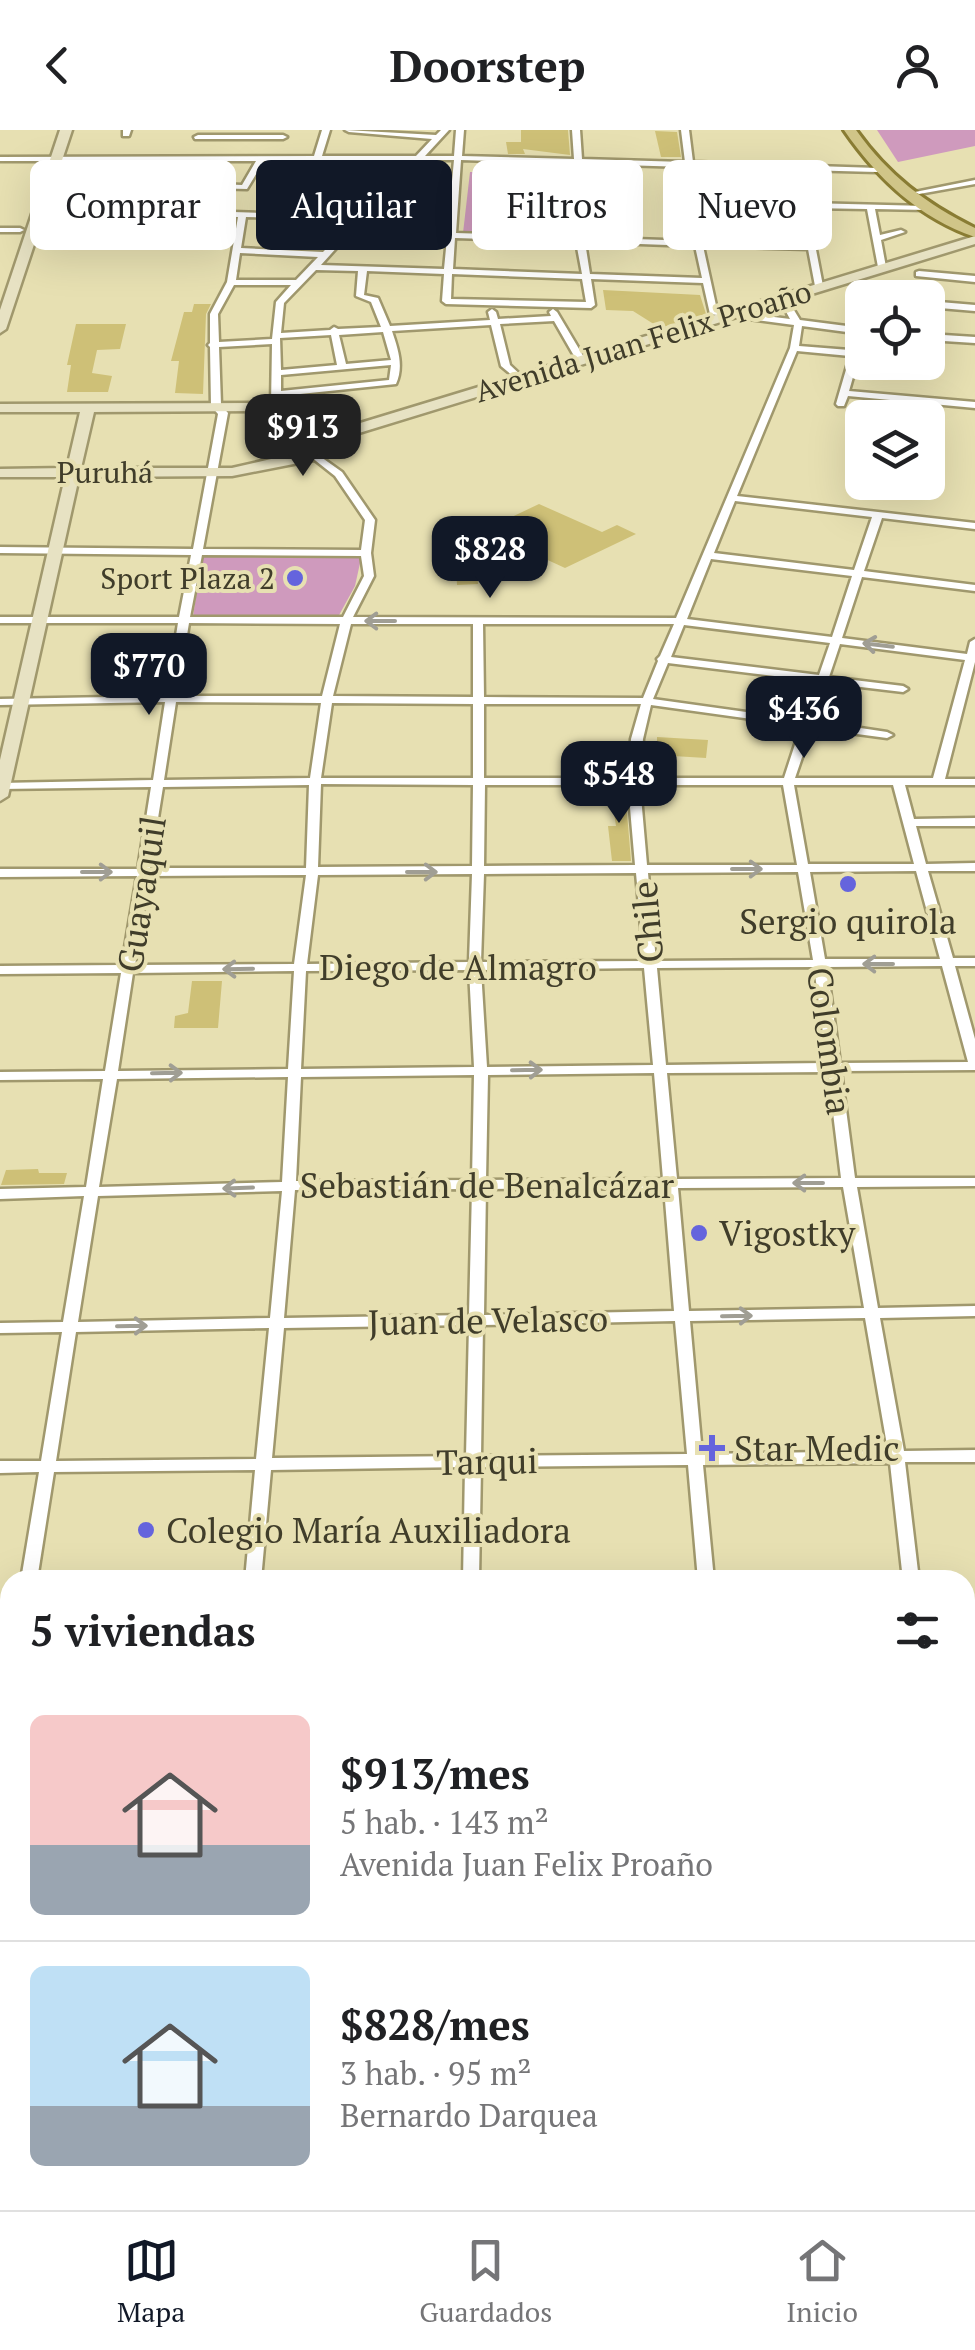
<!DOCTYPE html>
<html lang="es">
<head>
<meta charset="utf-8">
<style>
  body { margin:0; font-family:"PT Serif",serif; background:#f6f6f6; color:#202124; height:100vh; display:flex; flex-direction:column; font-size:38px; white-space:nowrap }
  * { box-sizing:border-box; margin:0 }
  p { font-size:32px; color:#757577 }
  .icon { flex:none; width:55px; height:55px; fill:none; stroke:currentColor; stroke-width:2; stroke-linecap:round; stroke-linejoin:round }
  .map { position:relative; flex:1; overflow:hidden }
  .drawer { position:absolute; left:0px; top:1440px; width:975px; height:640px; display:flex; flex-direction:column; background:#fff; border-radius:30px 30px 0 0; box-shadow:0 10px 40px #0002 }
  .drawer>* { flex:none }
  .guide { position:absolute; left:30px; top:30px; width:915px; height:90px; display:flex; gap:20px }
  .buttons { position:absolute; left:845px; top:150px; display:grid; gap:20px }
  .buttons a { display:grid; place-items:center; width:100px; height:100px; border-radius:15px; background:#fff; box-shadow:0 10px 40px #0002; font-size:50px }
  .price { position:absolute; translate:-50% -85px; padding:0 22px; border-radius:20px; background:#111827; color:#fff; font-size:32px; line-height:65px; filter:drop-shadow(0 2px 5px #0008) }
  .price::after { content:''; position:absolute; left:50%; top:60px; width:30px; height:22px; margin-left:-15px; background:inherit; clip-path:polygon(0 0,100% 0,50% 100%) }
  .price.current { background:#222; color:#fff }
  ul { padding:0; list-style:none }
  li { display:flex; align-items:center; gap:30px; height:250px; padding:0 30px }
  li+li { border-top:2px solid #e0e0e0 }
  li span { display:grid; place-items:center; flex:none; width:280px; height:200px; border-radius:15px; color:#555 }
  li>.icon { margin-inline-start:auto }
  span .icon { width:120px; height:120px; fill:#fffc; stroke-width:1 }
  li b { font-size:42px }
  h2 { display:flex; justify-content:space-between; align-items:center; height:120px; padding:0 30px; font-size:42px }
  .pill { padding:0 35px; border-radius:15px; background:#fff; box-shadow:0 10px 40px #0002; font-size:35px; line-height:90px }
  .pill.current { background:#111827; color:#fff }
  header { display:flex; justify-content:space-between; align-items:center; height:130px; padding:0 30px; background:#fff; font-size:45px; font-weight:600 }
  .menu { display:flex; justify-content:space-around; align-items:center; height:140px; border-top:2px solid #e0e0e0; background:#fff; font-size:28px; color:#757577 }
  .menu a { display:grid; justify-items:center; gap:5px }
  .menu .current { color:#111827 }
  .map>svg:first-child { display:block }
  .green { fill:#cf9abd }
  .building { fill:#cec077 }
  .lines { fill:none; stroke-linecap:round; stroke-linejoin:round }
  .street-casing { stroke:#a0986d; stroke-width:5 }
  .secondary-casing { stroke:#a0986d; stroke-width:5 }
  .primary-casing { stroke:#897c33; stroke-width:6 }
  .street { fill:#fff; fill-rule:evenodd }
  .secondary { fill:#e7e2c3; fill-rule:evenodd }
  .primary { fill:#d0c588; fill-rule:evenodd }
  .oneway { stroke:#a09e94 }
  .poi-dot { fill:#6564dd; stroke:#e7e0b2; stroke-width:4 }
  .labels { text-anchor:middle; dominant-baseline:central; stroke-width:8; stroke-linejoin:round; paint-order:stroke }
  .far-street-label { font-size:30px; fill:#403d2a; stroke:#e7e0b2 }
  .far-poi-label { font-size:30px; fill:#403d2a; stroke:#e7e0b2; text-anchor:end }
  .street-label { font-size:35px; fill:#403d2a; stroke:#e7e0b2 }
  .poi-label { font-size:35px; fill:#403d2a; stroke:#e7e0b2; text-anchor:start }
</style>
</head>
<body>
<header><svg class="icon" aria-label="back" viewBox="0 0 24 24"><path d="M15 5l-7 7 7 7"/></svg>Doorstep<svg class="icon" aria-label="person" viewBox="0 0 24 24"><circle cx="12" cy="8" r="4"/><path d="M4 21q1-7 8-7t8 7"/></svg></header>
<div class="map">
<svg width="975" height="2080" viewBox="0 0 975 2080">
  <rect width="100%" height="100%" fill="#e7e0b2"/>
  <path class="green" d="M877,0H975V16L898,32Z
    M470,42L591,44L588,105L463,103Z
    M203,423L362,424L355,456L338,487L193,486Z"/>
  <path class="building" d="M521,0H568L570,25L523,19L525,24H508L506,12H521Z
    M655,1L677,2L681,27H661Z
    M603,160L700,165L706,184L660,198L633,181L606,180Z
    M194,174H211L206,184L203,264L175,263L179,231H171L184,182H192Z
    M76,194H126L120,219L97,220L92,243L112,246L108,262H67L71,235H67Z
    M539,374L602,402L617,395L636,404L565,438L498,407L475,417L478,454L457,455L455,414Z
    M657,607L708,610L706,628L657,625Z
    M604,659H625L631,731H612L608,696H616L612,670L606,668Z
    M192,851H222L218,898H174L175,886L188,883Z
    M38,1039L39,1043H67L64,1054L1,1055L6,1040Z"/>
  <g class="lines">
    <defs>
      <path id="street" d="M123,0H131L129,6H123Z
        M322,0H330L322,26H416L432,9L349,2L345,0L436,5L441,0H449L425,26H454L456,0H464L462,26L574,29L572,0H580L582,29L685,32L681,0H689L693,32L877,38L881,40L877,42L801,40L808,73L926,76L930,78L926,80L875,79L880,105L901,100L905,102L881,110L886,137L882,140L878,137L867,79L808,78L823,156L819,159L815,156L808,119L703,116L717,180L790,189L778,167L782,164L786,167L800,190L862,198V204L802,196L799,216L862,221V227L859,226L849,261L975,272V278L848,266L844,276H838L836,274L850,226L797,221L737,366L975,393V399L882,388L864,441L975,455V461L862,447L842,508L967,524L970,512L975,509V532L945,649H975V655H905L914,689L975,688V696H916L926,734L975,733V741H928L953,828H975V836H955L975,909V940L841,941L855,1048H975V1056L857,1057L878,1178L975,1176V1186L880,1188L904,1321L975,1320V1332H905L919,1450H903L890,1333L703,1335L714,1450H698L688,1335L481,1337L479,1450H463L465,1337L271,1340L261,1450H245L255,1340L54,1342L37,1450H21L39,1342L0,1343V1331H41L62,1202L0,1203V1193L63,1192L84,1066L0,1069V1059L86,1057L103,949L0,950V942L105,941L121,843L0,844V836L122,835L137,746L0,747V739H138L151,657L0,659V653L153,650L165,572L0,575V569L166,566L178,493H0V487H179L191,425L0,423V417L193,419L218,284L211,276L210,217L208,215L210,213V184L227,152L238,87L87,84L36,81L35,79L39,77L86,78L129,31H0V27L314,26ZM411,30L359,85L305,84L321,31ZM420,30H454L451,62H390ZM461,30L686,37L694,111L456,103ZM137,31H256L242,55L120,50ZM264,31H313L297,84L203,81L209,58L247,59ZM693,37L793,40L799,73L698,71ZM116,54L202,58L195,81L95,78ZM386,66H451L447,103L354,100L366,90ZM698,75L800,78L807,114L703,111ZM246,87L354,90L323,122L241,118ZM349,104L447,108L444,139L321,135ZM455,108L576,112L582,144L453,139ZM585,112L695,116L702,148L590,144ZM240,123L318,127L296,150H236ZM316,140L358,141L356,166L371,172L381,197L338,199L334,197L330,200L281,203L284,173ZM367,141L444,144L442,171L446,174L591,178L595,175L591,149L703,153L710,184L794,195L790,218L676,488L353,487L374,446L371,423L375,390L342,342L314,322L311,323V327L335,346L365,390L361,420L203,419L228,283L221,275L219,217L272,214L271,275L254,283L252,285L257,288L279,278L281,266L396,254C404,236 398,219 392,201L491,195L501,236L520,252L525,249L510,235L500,194L554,191L577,231L585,229L557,182L553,179L549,182L551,186L498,189L496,182L492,179L488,182L490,190L390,196L378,168L364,165ZM452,144L582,149L586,172L451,169ZM234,155H291L276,172L272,209L219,212L218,184ZM383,202L391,230L346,234L339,205ZM331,205L337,235L281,240L280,208ZM391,235L389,250L281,261V245ZM735,371L872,387L854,440L714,423ZM202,425L361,426L364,446L343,487H190ZM711,429L852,446L832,507L687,489ZM189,493L340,494L322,566H177ZM351,494H473V567L333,566ZM483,494H674L660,526L657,529L658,531L643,568L484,567ZM684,495L830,513L819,545L671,527ZM840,514L965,530L933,648H795L812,598L887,608L893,605L887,602L814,591L827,553L903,562L908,559L903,556L829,547ZM668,533L816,551L803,590L653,569ZM176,572L321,573L310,648L164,650ZM332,573L473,574V648H321ZM484,574H641L631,609L629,648H484ZM651,575L801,596L784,648H640L643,609ZM321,654L473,655L472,736L318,737ZM309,655L306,738H150L163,657ZM485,655H628L635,735L484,736ZM640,655H783L797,735H647ZM794,655H893L914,734H808ZM916,741L940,829H825L810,742ZM798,742L813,830L656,831L648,743ZM636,743L644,831L481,832L484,744ZM472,744L469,832L307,834L318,745ZM306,745L294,834L135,835L149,746ZM942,836L968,932L840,933L827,837ZM814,837L827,933L666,935L657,838ZM644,838L653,935L487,937L481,840ZM469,840L474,937L301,939L306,841ZM294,841L288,939L118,941L133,843ZM828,942L841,1048L677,1049L667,943ZM654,943L663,1049L486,1050L488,945ZM474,945L472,1050L296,1051L301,947ZM288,947L282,1052L99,1057L117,949ZM843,1057L864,1178L689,1181L678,1058ZM664,1058L674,1181L484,1185L486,1059ZM472,1059L469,1185L284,1188L295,1060ZM282,1061L270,1188L78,1192L98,1066ZM865,1188L888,1321L702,1324L690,1191ZM675,1191L687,1324L481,1326L483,1195ZM469,1195L466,1326L272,1328L284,1198ZM269,1198L256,1329L56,1331L76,1202Z
        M198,5H283L287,7L283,9H195L194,7Z
        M975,50V54L919,64L915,62Z
        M0,98H20L24,100L20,102H0Z
        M919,141L975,146V152L916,146V142Z
        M928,171L975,175V181L928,177Z
        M928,204L975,207V213L928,210Z
        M965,1481H975V1493H965Z
        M0,1498H10V1510H0Z
        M10,1556V1614L6,1628L0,1630V1572L4,1558Z
        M965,1820L971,1822L975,1833V1903L968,1901L965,1891Z
        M196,2070H216L215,2080H195Z
        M455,2070H475V2080H455Z
        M726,2070H746L747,2080H727Z"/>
      <path id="secondary" d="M60,0H72L6,199L0,203V180Z
        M975,106V114L323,314L328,318L314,330L232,346L79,347L8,666L0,671V630L65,347H0V339L67,338L80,282H0V274L260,273C288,281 289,298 311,308ZM259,281L270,285L294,311L282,316L284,326L232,338H81L94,282ZM305,316L311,319L306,322L296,321Z
        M965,1662H975V1682H965Z
        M0,1684H10V1706H0Z
        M965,1873H975V1897H965Z
        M0,1889H10V1913H0Z"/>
      <path id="primary" d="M844,0H856C888,45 926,74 975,98V107C919,88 877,48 844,0Z"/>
    </defs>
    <use href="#street" class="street-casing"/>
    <use href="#secondary" class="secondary-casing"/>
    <use href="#primary" class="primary-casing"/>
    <use href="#street" class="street"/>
    <use href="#secondary" class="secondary"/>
    <use href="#primary" class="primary"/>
  </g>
  <defs><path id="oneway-shaft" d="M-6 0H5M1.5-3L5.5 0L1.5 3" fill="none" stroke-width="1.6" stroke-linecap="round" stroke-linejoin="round" transform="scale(2.5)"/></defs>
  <g class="oneway">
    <use href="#oneway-shaft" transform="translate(380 491) rotate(-180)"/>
    <use href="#oneway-shaft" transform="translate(878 515) rotate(-173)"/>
    <use href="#oneway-shaft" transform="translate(747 739)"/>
    <use href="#oneway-shaft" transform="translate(97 742)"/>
    <use href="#oneway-shaft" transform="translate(422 742)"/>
    <use href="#oneway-shaft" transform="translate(878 834) rotate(180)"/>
    <use href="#oneway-shaft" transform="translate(238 839) rotate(179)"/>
    <use href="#oneway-shaft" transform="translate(527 940) rotate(-1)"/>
    <use href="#oneway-shaft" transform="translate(167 943) rotate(-1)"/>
    <use href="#oneway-shaft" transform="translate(808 1053) rotate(180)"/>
    <use href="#oneway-shaft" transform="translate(238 1058) rotate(178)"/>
    <use href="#oneway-shaft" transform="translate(737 1186) rotate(-1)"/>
    <use href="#oneway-shaft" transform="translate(132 1196) rotate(-1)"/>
  </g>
  <g class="poi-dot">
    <circle cx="295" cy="448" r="10"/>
    <circle cx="848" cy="754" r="10"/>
    <circle cx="699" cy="1103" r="10"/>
    <path d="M707 1303h10v10h10v10h-10v10h-10v-10h-10v-10h10z"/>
    <circle cx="146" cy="1400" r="10"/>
  </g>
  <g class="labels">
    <g class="far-street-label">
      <text transform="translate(643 211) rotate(-17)">Avenida Juan Felix Proaño</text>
      <text x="105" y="342">Puruhá</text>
    </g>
    <g class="far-poi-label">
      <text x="275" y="448">Sport Plaza 2</text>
    </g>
    <g class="street-label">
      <text transform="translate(141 764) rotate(-81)">Guayaquil</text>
      <text transform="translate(647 792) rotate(-95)">Chile</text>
      <text x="458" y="837">Diego de Almagro</text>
      <text transform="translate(830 911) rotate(82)">Colombia</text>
      <text x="487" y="1055">Sebastián de Benalcázar</text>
      <text transform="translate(488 1190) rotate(-1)">Juan de Velasco</text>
      <text transform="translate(487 1331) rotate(-1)">Tarqui</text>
    </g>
    <g class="poi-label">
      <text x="848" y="791" text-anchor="middle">Sergio quirola</text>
      <text x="719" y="1103">Vigostky</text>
      <text x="734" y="1318">Star Medic</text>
      <text x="166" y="1400">Colegio María Auxiliadora</text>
    </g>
  </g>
</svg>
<div class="buttons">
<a><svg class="icon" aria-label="locate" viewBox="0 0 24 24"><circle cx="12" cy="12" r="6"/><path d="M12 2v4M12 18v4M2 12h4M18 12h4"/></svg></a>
<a><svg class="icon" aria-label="layers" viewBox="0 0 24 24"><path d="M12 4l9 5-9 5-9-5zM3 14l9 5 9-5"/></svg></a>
</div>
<b class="price current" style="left:303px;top:349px">$913</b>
<b class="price" style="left:490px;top:471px">$828</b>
<b class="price" style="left:149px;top:588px">$770</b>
<b class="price" style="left:804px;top:631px">$436</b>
<b class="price" style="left:619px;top:696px">$548</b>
<div class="guide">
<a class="pill">Comprar</a>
<a class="pill current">Alquilar</a>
<a class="pill">Filtros</a>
<a class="pill">Nuevo</a>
</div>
<section class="drawer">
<h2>5 viviendas<svg class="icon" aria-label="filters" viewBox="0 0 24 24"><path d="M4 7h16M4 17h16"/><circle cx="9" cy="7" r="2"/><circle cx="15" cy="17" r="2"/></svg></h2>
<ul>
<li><span style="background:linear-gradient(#f6c9c9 65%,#9aa5b1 0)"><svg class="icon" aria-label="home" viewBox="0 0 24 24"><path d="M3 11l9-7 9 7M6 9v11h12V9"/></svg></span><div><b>$913/mes</b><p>5 hab. · 143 m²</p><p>Avenida Juan Felix Proaño</p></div></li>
<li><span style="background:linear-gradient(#bfe0f5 70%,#9aa5b1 0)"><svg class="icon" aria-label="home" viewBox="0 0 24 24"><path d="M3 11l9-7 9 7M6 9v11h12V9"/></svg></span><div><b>$828/mes</b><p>3 hab. · 95 m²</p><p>Bernardo Darquea</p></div></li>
</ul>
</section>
</div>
<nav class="menu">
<a class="current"><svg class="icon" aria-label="map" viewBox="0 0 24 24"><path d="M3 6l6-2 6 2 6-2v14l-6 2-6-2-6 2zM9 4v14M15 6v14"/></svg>Mapa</a>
<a><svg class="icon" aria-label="saved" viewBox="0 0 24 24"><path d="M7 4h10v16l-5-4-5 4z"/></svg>Guardados</a>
<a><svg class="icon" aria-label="home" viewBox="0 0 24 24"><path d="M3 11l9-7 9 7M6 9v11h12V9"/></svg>Inicio</a>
</nav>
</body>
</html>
